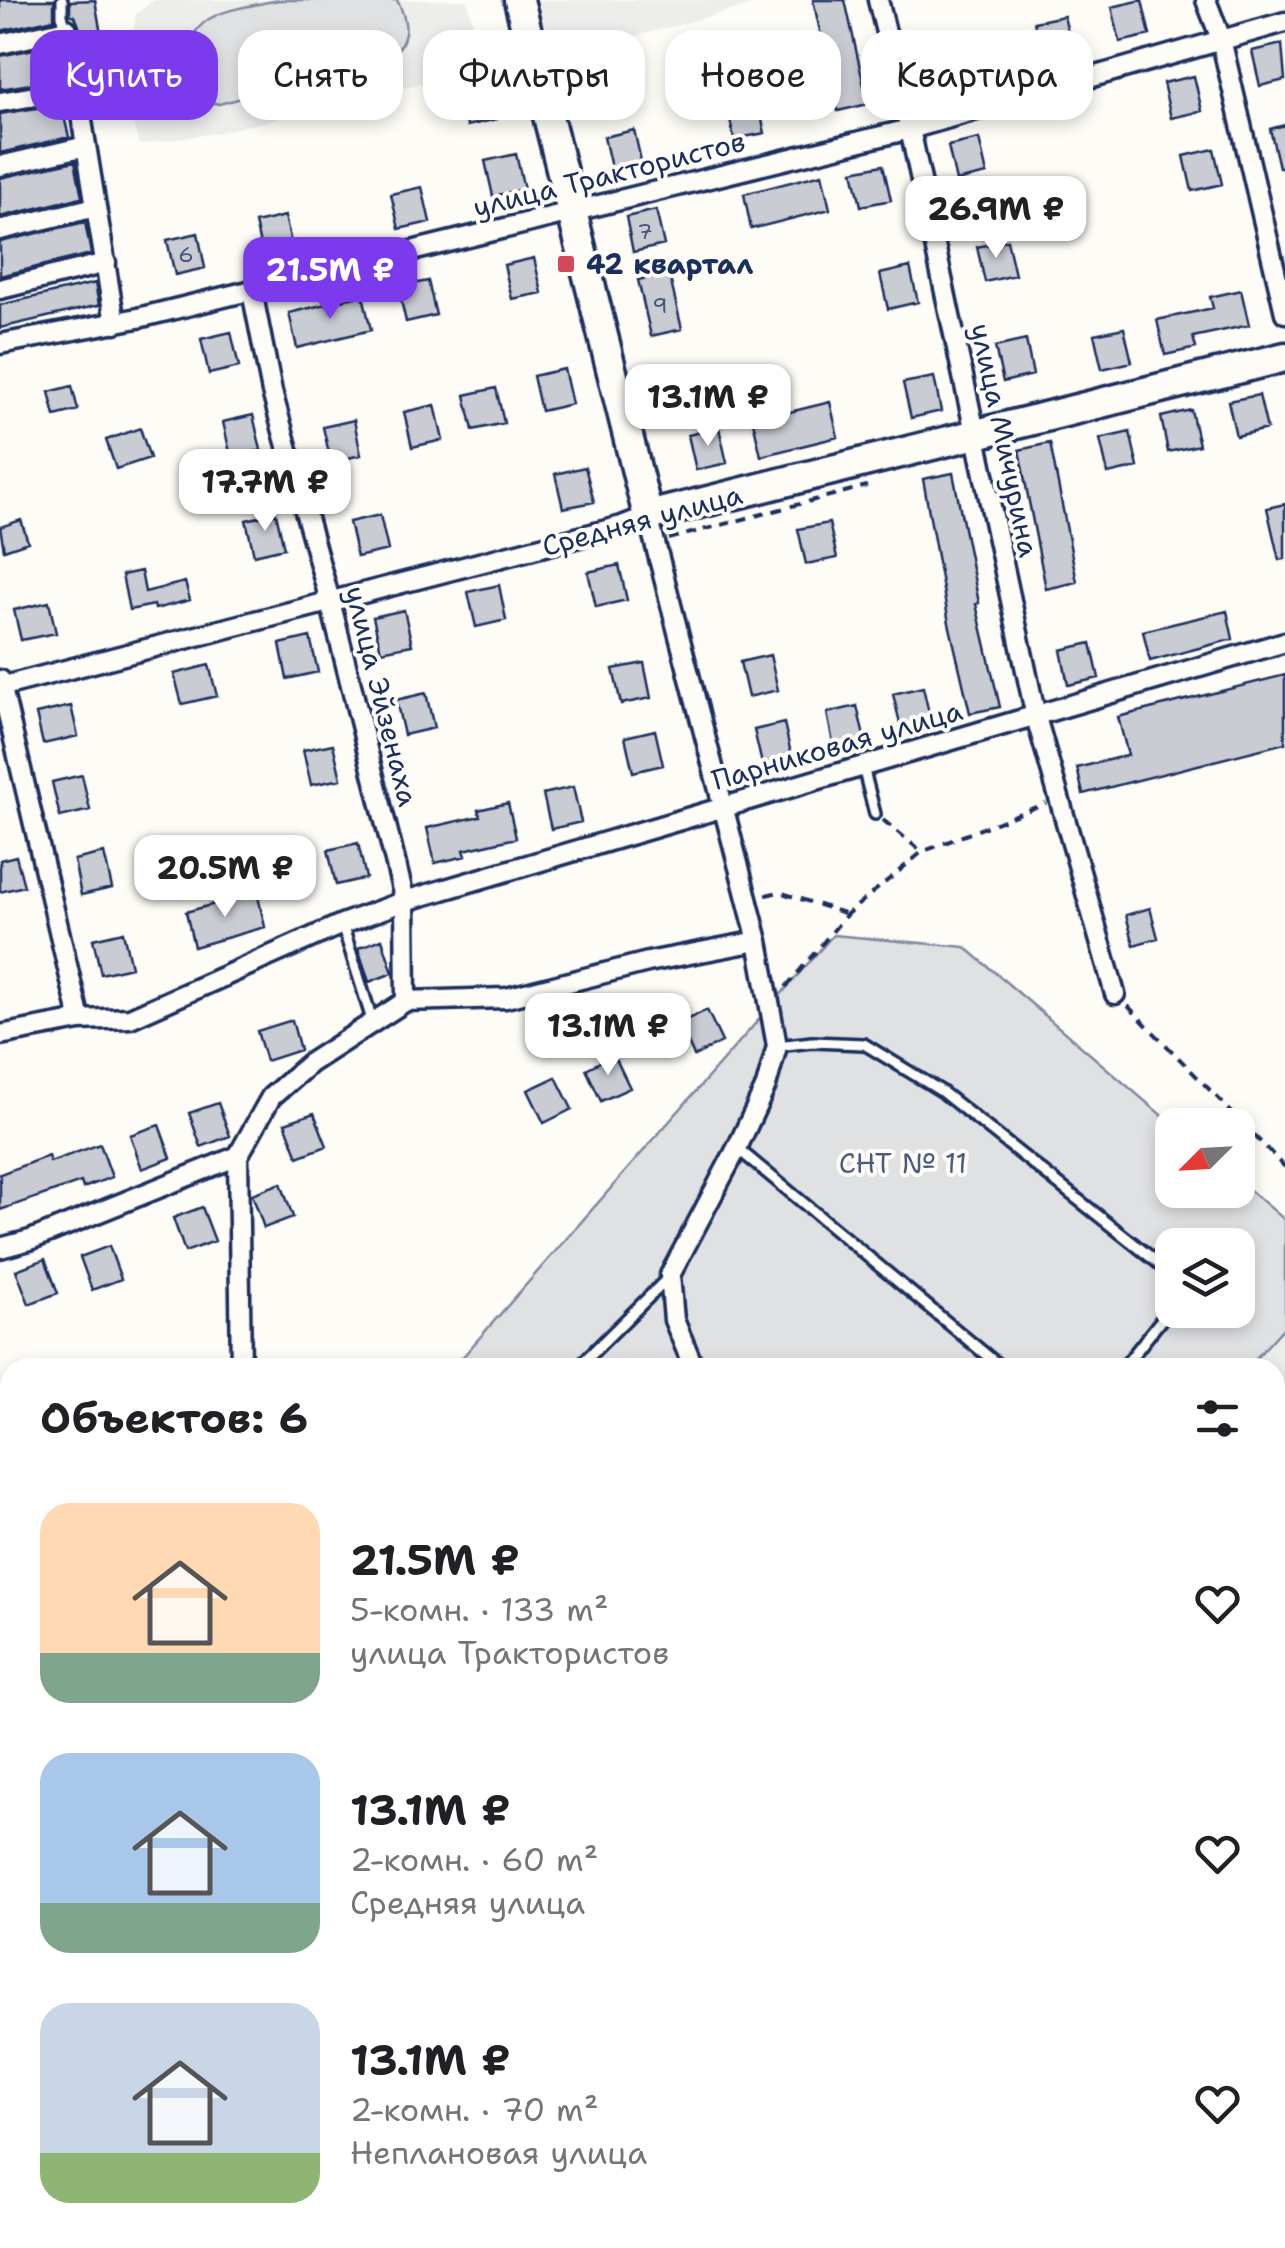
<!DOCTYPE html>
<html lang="ru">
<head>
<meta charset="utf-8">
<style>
  body { margin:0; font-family:"Shantell Sans",sans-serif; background:#f6f6f6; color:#202124; height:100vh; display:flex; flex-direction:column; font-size:38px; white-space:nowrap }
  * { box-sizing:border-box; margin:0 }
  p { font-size:32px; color:#757577 }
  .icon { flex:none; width:55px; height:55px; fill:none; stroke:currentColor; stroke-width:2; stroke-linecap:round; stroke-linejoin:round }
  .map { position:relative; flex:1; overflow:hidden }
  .details { position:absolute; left:0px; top:1358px; width:1285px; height:892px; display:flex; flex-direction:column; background:#fff; border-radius:30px 30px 0 0; box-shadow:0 5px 15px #0003 }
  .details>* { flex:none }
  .guide { position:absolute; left:30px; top:30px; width:1225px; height:90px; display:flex; gap:20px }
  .needle { width:65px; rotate:246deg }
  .fabs { position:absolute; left:1155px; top:1108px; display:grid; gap:20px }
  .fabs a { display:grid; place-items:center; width:100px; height:100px; border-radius:20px; background:#fff; box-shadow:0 5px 15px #0003; font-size:50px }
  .price { position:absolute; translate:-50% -85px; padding:0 22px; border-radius:20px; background:#fff; color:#222; font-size:32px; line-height:65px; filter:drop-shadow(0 2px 5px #0008) }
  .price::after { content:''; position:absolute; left:50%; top:60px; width:30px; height:22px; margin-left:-15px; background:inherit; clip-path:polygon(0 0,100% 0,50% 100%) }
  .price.current { background:#7c3aed; color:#fff }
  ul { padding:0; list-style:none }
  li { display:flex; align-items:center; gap:30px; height:250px; padding:0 40px }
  li span { display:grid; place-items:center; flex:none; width:280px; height:200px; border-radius:30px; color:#555 }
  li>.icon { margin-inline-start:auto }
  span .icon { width:120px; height:120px; fill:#fffc; stroke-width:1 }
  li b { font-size:42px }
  h2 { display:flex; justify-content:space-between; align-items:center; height:120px; padding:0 40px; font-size:42px }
  .tag { padding:0 35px; border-radius:30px; background:#fff; box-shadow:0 5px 15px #0003; font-size:35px; line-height:90px }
  .tag.current { background:#7c3aed; color:#fff }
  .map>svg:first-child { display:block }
  .built { fill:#edeeec }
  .green { fill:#e0e1e3; stroke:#7e88a0; stroke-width:2.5; fill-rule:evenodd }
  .building { fill:#c9ccd3; stroke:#1b2f5e; stroke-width:2.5 }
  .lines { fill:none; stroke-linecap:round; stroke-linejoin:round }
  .service-casing { stroke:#1b2f5e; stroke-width:16 }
  .minor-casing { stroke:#1b2f5e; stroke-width:25 }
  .secondary-casing { stroke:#1b2f5e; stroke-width:35 }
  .path { stroke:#1b2f5e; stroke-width:4; stroke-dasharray:10 8; stroke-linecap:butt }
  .service { stroke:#fdfcf7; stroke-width:9 }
  .minor { stroke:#fdfcf7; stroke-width:18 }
  .secondary { stroke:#fdfcf7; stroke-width:28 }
  .poi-dot { fill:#d1495b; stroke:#fdfcf7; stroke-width:4 }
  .labels { text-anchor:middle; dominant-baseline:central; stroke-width:8; stroke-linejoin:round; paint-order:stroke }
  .number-label { font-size:22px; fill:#46567b }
  .street-label { font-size:28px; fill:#1b2f5e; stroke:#fdfcf7 }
  .poi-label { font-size:28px; font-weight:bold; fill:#1b2f5e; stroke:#fdfcf7; text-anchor:start }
  .park-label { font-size:28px; fill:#4c5c7f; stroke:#fdfcf7 }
</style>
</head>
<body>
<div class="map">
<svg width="1285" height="2248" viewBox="0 0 1285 2248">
  <rect width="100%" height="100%" fill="#fdfcf7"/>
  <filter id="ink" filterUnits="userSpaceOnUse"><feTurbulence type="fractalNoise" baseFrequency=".01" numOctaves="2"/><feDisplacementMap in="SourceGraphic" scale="20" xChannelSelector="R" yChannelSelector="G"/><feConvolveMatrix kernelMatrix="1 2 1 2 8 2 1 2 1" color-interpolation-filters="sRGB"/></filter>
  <g filter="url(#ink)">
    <path class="built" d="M154,0H467L484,68L221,132L139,145L125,94L136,14Z
      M538,0H770L552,59Z
      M1285,1326V1783L1275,1772V1368H1248Z"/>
    <path class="green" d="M278,0H397C410,25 409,41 388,60L219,104C177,98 176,40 209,19C227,8 257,5 278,0Z
      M833,935L965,947L1173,1125L1172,1190H1238V1180L1285,1220V1326L1248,1367L453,1368ZM1172,1245H1238V1310H1172Z
      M10,1872V2240H694L689,2248H0V1883Z"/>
    <path class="building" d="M0,0H54V19L0,31Z
      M95,0L105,57L85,61L79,26L75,16L70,14V1Z
      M813,0H845L868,104L838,111Z
      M1142,0L1150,35L1120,42L1112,7Z
      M1064,16L1072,50L1042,57L1034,22Z
      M1282,44L1285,80L1260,86L1252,51Z
      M53,45L61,79L0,89V56Z
      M953,46L961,82L931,88L923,53Z
      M616,48L624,84L593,90L586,55Z
      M1194,76L1202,111L1171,118L1163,83Z
      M489,84L497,119L467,126L459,91Z
      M757,98L765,133L734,139L727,105Z
      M61,104L69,137L0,153V114Z
      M1285,125V167H1279L1270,129Z
      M634,130L642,165L612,172L604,137Z
      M979,139L987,174L956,181L948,146Z
      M1214,149L1222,184L1192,191L1184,156Z
      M516,154L524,189L493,196L485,161Z
      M75,161L82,197L0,217V178Z
      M883,165L891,200L861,206L853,171Z
      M822,174L830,209L751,229L744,194Z
      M422,187L430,222L399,229L391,194Z
      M656,210L664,245L633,252L626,217Z
      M285,216L293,251L263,258L255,223Z
      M85,222L91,254L0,276V242Z
      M198,233L205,268L175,275L167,240Z
      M1007,240L1015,275L985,282L977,247Z
      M534,258L542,293L512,299L504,265Z
      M910,267L918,302L888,309L880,274Z
      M669,274L682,329L651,336L638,280Z
      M428,281L436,315L406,322L398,287Z
      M95,283L99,305L0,328V305Z
      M1241,290L1249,325L1193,337L1196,348L1165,355L1157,320L1213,308L1210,297Z
      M363,295L371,330L297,348L289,313Z
      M1124,328L1132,362L1102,369L1094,334Z
      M231,332L239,367L209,374L201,339Z
      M1026,340L1033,375L1003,382L995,347Z
      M564,369L572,404L541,411L533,376Z
      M934,377L941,411L911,418L903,383Z
      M72,386L78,410L55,416L49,392Z
      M496,388L504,423L473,430L465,395Z
      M1259,395L1267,429L1236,436L1228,401Z
      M830,402L838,437L761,456L753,421Z
      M435,405L443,440L412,447L404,412Z
      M1191,410L1199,445L1168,452L1161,417Z
      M253,415L261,450L231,457L223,422Z
      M354,420L361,455L331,462L323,427Z
      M140,428L150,458L116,469L106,440Z
      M719,428L727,463L696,470L688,435Z
      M1130,432L1138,467L1108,474L1100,439Z
      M1050,443L1077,582L1046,589L1019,450Z
      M585,467L594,502L563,508L555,474Z
      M953,473L979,603L976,604L1000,707L970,713L949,623L923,479Z
      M1285,504V559L1279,560L1267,508Z
      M276,513L284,548L254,555L246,520Z
      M380,515L388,550L357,557L349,522Z
      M21,520L28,542L4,550L0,527Z
      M829,523L837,558L806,564L798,529Z
      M619,565L627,600L596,607L588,572Z
      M141,571L145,592L185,582L190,600L155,609L154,605L129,610L122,575Z
      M499,585L506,620L476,627L468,592Z
      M49,602L56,633L21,640L14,610Z
      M404,610L412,645L381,651L373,617Z
      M1227,611L1233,639L1150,661L1143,631Z
      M310,637L318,672L287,679L280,644Z
      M1091,643L1099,678L1068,685L1061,650Z
      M770,655L778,690L748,697L740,662Z
      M644,663L651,698L621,704L613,669Z
      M209,665L217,696L182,704L174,674Z
      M1285,675V743L1083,794L1077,768L1128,755L1118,717Z
      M923,687L931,722L901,728L893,694Z
      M426,693L434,728L404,735L396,700Z
      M71,706L78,736L43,744L36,714Z
      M857,706L865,741L834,748L827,713Z
      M784,723L792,758L762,764L754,730Z
      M655,730L663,765L633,772L625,737Z
      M333,744L341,779L311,785L303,750Z
      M82,775L90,810L60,817L52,782Z
      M573,787L581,822L551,829L543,794Z
      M508,803L516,838L464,850L466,856L435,863L427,828L480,816L478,810Z
      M358,843L366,878L336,885L328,850Z
      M104,853L112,888L81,895L74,860Z
      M16,856L24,886L0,892V860Z
      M257,892L265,927L194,947L186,912Z
      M1150,908L1158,938L1134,945L1126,915Z
      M123,932L131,967L101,974L93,939Z
      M382,939L393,973L369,982L358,948Z
      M707,1010L722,1042L694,1056L679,1023Z
      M292,1020L300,1050L266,1061L257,1031Z
      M614,1055L630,1088L601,1101L586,1069Z
      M556,1077L572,1109L544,1123L528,1090Z
      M218,1103L230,1136L201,1147L189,1113Z
      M314,1113L327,1146L298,1157L285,1123Z
      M159,1125L171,1158L142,1169L130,1135Z
      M100,1144L112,1177L83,1188L81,1182L0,1210V1174L48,1156L50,1162Z
      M281,1183L293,1217L264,1228L252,1194Z
      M202,1207L215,1241L185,1252L173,1218Z
      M109,1246L121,1279L92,1290L80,1257Z
      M45,1259L58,1293L29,1304L16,1270Z"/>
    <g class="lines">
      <defs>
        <path id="service" d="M62,0V16L67,29
          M863,767L875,814
          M342,924L372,1020
          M777,1046L812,1042L864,1044L941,1091L1172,1274
          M737,1148L1002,1368
          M577,1368L669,1277
          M1123,1368L1172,1306
          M0,2068L10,2055
          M168,2240L180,2248
          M1246,2240L1254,2248
          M0,2245L4,2248
          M549,2248L555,2240"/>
        <path id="minor" d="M878,0L910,129L1036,717L1115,994
          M1206,0L1221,39L1285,313
          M0,44L67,29L115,323
          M0,102L76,89
          M0,166L86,146
          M0,230L96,207
          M0,289L106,263
          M252,291L272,392L330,601L405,901L406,1001
          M0,344L138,318L910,129L1285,22
          M0,680L80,1020
          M0,687L622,526L648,516L758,941L777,1046L766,1086L737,1148L670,1275L674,1320L694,1368
          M0,1035L80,1020L130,1018L342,924L405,901L1285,642
          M238,1156L241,1368
          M0,1248L30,1240L238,1156L271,1097L310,1063L406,1001L506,998L648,962L758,941
          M0,1619L10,1616
          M0,1870L10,1859
          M237,2248L243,2240"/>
        <path id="secondary" d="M519,0L648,516L1285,357"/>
      </defs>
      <use href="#service" class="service-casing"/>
      <use href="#minor" class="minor-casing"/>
      <use href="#secondary" class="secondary-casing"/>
      <path class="path" d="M669,539L867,486
        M883,820L922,852
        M766,895L779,892L847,914
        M786,987L847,914L922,852L1046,803
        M1128,1006L1285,1167
        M1275,1742L1285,1738
        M761,2248L765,2240"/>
      <use href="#service" class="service"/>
      <use href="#minor" class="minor"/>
      <use href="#secondary" class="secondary"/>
    </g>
  </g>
  <rect class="poi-dot" x="556" y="254" width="20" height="20" rx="5"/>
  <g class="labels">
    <g class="number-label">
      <text x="645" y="231">7</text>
      <text x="186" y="254">6</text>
      <text x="660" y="305">9</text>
    </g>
    <g class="street-label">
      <text transform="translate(609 174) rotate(-14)">улица Трактористов</text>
      <text transform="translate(1005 440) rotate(78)">улица Мичурина</text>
      <text transform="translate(642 520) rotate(-15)">Средняя улица</text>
      <text transform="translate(382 696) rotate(76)">улица Эйзенаха</text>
      <text transform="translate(837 745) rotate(-16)">Парниковая улица</text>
    </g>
    <g class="poi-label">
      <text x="586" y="264">42 квартал</text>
    </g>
    <g class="park-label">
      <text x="903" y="1163">СНТ № 11</text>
    </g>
  </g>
</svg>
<div class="fabs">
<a><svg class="needle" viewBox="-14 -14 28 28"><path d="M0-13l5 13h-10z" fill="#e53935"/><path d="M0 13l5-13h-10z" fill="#757577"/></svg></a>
<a><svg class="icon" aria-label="layers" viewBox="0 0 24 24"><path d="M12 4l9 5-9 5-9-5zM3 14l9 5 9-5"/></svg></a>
</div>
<b class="price" style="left:996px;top:261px">26.9M ₽</b>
<b class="price current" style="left:330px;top:322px">21.5M ₽</b>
<b class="price" style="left:708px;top:449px">13.1M ₽</b>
<b class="price" style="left:265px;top:534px">17.7M ₽</b>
<b class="price" style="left:225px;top:920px">20.5M ₽</b>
<b class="price" style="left:608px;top:1078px">13.1M ₽</b>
<div class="guide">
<a class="tag current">Купить</a>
<a class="tag">Снять</a>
<a class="tag">Фильтры</a>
<a class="tag">Новое</a>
<a class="tag">Квартира</a>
</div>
<section class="details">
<h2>Объектов: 6<svg class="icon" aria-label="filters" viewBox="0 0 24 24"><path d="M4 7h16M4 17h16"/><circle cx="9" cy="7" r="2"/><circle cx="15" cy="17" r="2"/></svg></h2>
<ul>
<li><span style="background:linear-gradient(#ffd9b3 75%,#7fa58c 0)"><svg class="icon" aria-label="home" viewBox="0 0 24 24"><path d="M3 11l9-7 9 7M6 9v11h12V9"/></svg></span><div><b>21.5M ₽</b><p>5-комн. · 133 m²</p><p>улица Трактористов</p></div><svg class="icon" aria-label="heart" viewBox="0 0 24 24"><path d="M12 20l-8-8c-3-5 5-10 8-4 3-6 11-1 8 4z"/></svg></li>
<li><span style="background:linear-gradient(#a9c7e8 75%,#7fa58c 0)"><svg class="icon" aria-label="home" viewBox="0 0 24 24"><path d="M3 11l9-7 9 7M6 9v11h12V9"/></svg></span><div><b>13.1M ₽</b><p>2-комн. · 60 m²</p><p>Средняя улица</p></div><svg class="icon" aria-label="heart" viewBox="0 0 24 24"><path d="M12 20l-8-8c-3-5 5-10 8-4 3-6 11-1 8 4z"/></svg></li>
<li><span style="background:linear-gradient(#c9d6e8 75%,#8fb573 0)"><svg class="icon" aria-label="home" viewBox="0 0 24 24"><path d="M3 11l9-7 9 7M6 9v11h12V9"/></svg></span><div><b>13.1M ₽</b><p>2-комн. · 70 m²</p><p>Неплановая улица</p></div><svg class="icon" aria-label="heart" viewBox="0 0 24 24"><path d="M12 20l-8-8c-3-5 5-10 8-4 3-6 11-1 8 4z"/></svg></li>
</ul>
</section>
</div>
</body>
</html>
